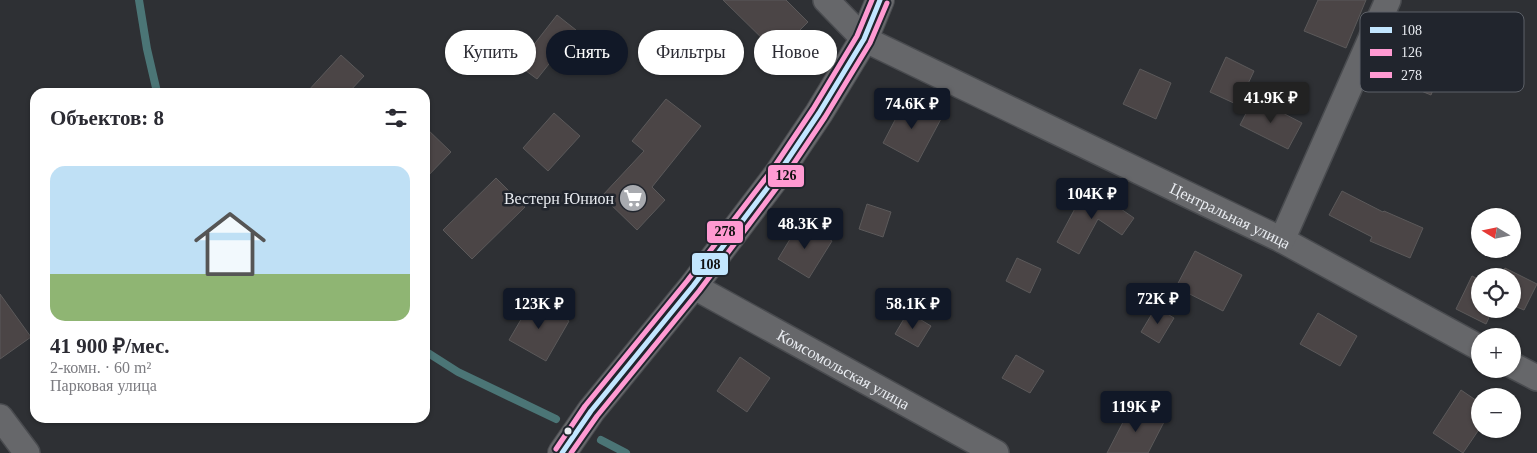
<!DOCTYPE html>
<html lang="ru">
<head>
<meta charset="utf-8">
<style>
  body { margin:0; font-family:"Times New Roman",serif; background:#f7f7f7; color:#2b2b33; height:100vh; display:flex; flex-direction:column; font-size:19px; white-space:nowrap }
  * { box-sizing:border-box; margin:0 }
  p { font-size:16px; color:#7c7c81 }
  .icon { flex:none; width:28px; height:28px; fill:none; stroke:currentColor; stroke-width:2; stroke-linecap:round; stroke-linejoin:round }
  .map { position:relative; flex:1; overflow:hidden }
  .sheet { position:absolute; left:30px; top:88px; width:400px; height:335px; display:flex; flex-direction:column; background:#fff; border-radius:15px; box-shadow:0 1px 4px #0004 }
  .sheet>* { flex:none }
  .top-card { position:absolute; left:445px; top:30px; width:475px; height:45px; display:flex; gap:10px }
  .needle { width:32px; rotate:280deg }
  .fabs { position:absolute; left:1471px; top:208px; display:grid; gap:10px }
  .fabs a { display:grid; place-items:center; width:50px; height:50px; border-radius:50%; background:#fff; box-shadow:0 1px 4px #0004; font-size:25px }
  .price { position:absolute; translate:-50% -42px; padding:0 11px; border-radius:5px; background:#111827; color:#fff; font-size:16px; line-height:32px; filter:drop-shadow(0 1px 2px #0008) }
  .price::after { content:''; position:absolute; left:50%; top:30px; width:15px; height:11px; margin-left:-8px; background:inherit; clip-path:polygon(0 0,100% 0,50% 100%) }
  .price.current { background:#222; color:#fff }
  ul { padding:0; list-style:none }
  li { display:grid; align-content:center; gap:10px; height:265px; padding:0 20px }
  li span { display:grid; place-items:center; height:155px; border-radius:15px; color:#555 }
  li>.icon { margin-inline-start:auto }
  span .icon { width:90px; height:90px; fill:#fffc; stroke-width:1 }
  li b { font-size:21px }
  h2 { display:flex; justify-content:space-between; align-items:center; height:60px; padding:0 20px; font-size:21px }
  .pill { padding:0 18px; border-radius:22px; background:#fff; box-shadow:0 1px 4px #0004; font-size:18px; line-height:45px }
  .pill.current { background:#111827; color:#fff }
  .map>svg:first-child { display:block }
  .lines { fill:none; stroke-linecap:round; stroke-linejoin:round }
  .stream { stroke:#4b7576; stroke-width:8 }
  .building { fill:#4b4546; stroke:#5b595a }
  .minor-casing { stroke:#494b4f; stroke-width:28 }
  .tertiary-casing { stroke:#494b4f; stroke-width:30 }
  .minor { stroke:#66676a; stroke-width:25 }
  .tertiary { stroke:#66676a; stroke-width:28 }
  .bus-1-casing { stroke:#21252d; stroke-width:9 }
  .bus-2-casing { stroke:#21252d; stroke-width:9 }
  .bus-3-casing { stroke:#21252d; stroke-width:9 }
  .bus-1 { stroke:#c2e6ff; stroke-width:5 }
  .bus-2 { stroke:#ff9ad2; stroke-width:5 }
  .bus-3 { stroke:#ff9ad2; stroke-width:5 }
  .bus-dot { fill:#e9ecf1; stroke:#21252d; stroke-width:2 }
  .labels { text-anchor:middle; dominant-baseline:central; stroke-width:5; stroke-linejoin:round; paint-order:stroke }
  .poi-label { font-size:16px; fill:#e9ecf1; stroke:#21252d; text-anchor:end }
  .street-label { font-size:16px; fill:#e9ecf1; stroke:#21252d }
  .key { fill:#21252d; stroke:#5d6168; stroke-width:1 }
  .key-label { font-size:14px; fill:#e9ecf1 }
  .line-badge { stroke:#21252d; stroke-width:2 }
  .pale-badge-label { font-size:14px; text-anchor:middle; font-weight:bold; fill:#111 }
</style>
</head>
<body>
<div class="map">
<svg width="1537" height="453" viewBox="0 0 1537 453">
  <rect width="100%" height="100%" fill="#2e3034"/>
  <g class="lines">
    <path class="stream" d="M139,0L147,49L157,92
      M425,351L458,372L556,419
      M601,440L626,453"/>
  </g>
  <path class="building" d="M723,0H786L808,22L777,53Z
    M1318,0H1366L1346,48L1304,31Z
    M557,15L576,30L537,79L518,65Z
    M341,55L364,76L349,92H307Z
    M1226,57L1254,71L1238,105L1210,92Z
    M1414,60L1441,70L1431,95L1404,84Z
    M1140,69L1171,83L1156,119L1123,104Z
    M1254,98L1302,123L1288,149L1240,125Z
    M666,99L701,126L652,187L665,200L637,230L602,196L644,151L632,141Z
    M906,99L942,117L918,162L883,143Z
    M554,113L580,136L548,171L523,148Z
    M425,127L451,152L425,179Z
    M496,178L525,207L472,259L443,230Z
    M1086,188L1108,200L1134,218L1122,235L1098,219L1079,254L1057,242Z
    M1342,191L1383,212L1384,211L1423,228L1410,258L1370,241L1372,237L1329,215Z
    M867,204L891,212L883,237L859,229Z
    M801,221L832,241L809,278L778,259Z
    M1195,251L1242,275L1223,311L1176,287Z
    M1017,258L1041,269L1030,293L1006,281Z
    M1505,268L1537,284L1524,310L1512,305V276H1501Z
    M1472,276L1480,280V309H1493L1486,324L1456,309Z
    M0,294L31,337L0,359Z
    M533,299L569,321L546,361L509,340Z
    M1156,307L1174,318L1159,343L1141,332Z
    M908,312L931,326L918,347L895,334Z
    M1318,313L1357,336L1340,366L1300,344Z
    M1016,355L1044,371L1030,393L1002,378Z
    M740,357L770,378L747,412L717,391Z
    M1461,390L1480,403V428L1463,453L1433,433Z
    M1132,405L1164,422L1148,453H1107Z"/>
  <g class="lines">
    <defs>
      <g id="minor">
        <path id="s1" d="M826,0L864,39L1282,240L1480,348"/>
        <path d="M1282,240L1388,0"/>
        <path id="s2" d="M693,286L996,453"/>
        <path d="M1512,365L1537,378"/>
        <path d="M0,417L27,453"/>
      </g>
      <path id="tertiary" d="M562,453L591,411L693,286L778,174L819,113L864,39L880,0"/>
    </defs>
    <use href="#minor" class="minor-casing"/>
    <use href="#tertiary" class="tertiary-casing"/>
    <use href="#minor" class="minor"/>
    <use href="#tertiary" class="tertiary"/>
    <defs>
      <path id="bus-1" d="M562,453L591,411L693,286L778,174L819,113L864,39L880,0"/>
      <path id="bus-2" d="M571,453L597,416L699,291L784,178L825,117L870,43L887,3"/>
      <path id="bus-3" d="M556,449L585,406L687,281L772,170L813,109L857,36L872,0"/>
    </defs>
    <use href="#bus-1" class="bus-1-casing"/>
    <use href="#bus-2" class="bus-2-casing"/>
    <use href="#bus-3" class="bus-3-casing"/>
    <use href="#bus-1" class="bus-1"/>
    <use href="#bus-2" class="bus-2"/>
    <use href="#bus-3" class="bus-3"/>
  </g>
  <defs>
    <symbol id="supermarket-disc" viewBox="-11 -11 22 22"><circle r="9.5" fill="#a8aaaf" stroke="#21252d"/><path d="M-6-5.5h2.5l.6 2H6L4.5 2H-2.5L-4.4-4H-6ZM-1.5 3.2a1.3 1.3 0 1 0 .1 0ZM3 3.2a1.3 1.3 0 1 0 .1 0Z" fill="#fff"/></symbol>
  </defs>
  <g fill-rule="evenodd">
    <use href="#supermarket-disc" x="617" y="182" width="32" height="32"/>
  </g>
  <circle class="bus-dot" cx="568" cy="431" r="4.5"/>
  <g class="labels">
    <g class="poi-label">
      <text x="614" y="198">Вестерн Юнион</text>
    </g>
    <g class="street-label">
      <text stroke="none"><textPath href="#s1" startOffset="461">Центральная улица</textPath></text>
      <text stroke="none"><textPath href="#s2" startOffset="172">Комсомольская улица</textPath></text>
    </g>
  </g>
  <rect x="1360" y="12" width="164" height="80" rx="8" class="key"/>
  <rect x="1370" y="27" width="22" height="6" fill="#c2e6ff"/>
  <rect x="1370" y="49" width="22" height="7" fill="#ff9ad2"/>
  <rect x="1370" y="72" width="22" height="6" fill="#ff9ad2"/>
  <g class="key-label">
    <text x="1401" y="35">108</text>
    <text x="1401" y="57">126</text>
    <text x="1401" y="80">278</text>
  </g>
  <g class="line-badge">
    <rect x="767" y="164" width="38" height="24" rx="5" fill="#ff9ad2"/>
    <rect x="706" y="220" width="38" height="24" rx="5" fill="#ff9ad2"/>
    <rect x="691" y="252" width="38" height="24" rx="5" fill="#c2e6ff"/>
  </g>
  <g class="pale-badge-label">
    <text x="786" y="180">126</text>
    <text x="725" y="236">278</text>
    <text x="710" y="269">108</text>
  </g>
</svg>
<div class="fabs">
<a><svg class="needle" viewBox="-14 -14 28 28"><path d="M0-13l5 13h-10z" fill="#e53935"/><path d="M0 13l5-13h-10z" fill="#7c7c81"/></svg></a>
<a><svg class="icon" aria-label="locate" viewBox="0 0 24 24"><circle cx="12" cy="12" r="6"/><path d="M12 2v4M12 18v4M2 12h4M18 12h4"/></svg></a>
<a>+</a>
<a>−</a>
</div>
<b class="price current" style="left:1271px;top:124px">41.9K ₽</b>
<b class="price" style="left:912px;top:130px">74.6K ₽</b>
<b class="price" style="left:1092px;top:220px">104K ₽</b>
<b class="price" style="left:805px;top:250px">48.3K ₽</b>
<b class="price" style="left:1158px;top:325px">72K ₽</b>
<b class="price" style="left:539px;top:330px">123K ₽</b>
<b class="price" style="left:913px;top:330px">58.1K ₽</b>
<b class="price" style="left:1136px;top:433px">119K ₽</b>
<div class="top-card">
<a class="pill">Купить</a>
<a class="pill current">Снять</a>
<a class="pill">Фильтры</a>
<a class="pill">Новое</a>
</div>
<section class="sheet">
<h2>Объектов: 8<svg class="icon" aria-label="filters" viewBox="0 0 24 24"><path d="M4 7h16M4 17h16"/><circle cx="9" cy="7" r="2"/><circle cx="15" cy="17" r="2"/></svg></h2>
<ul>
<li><span style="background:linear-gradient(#bfe0f5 70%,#8fb573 0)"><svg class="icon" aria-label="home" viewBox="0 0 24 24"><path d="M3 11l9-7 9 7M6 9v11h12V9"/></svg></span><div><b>41 900 ₽/мес.</b><p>2-комн. · 60 m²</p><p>Парковая улица</p></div></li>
</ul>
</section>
</div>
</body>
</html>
